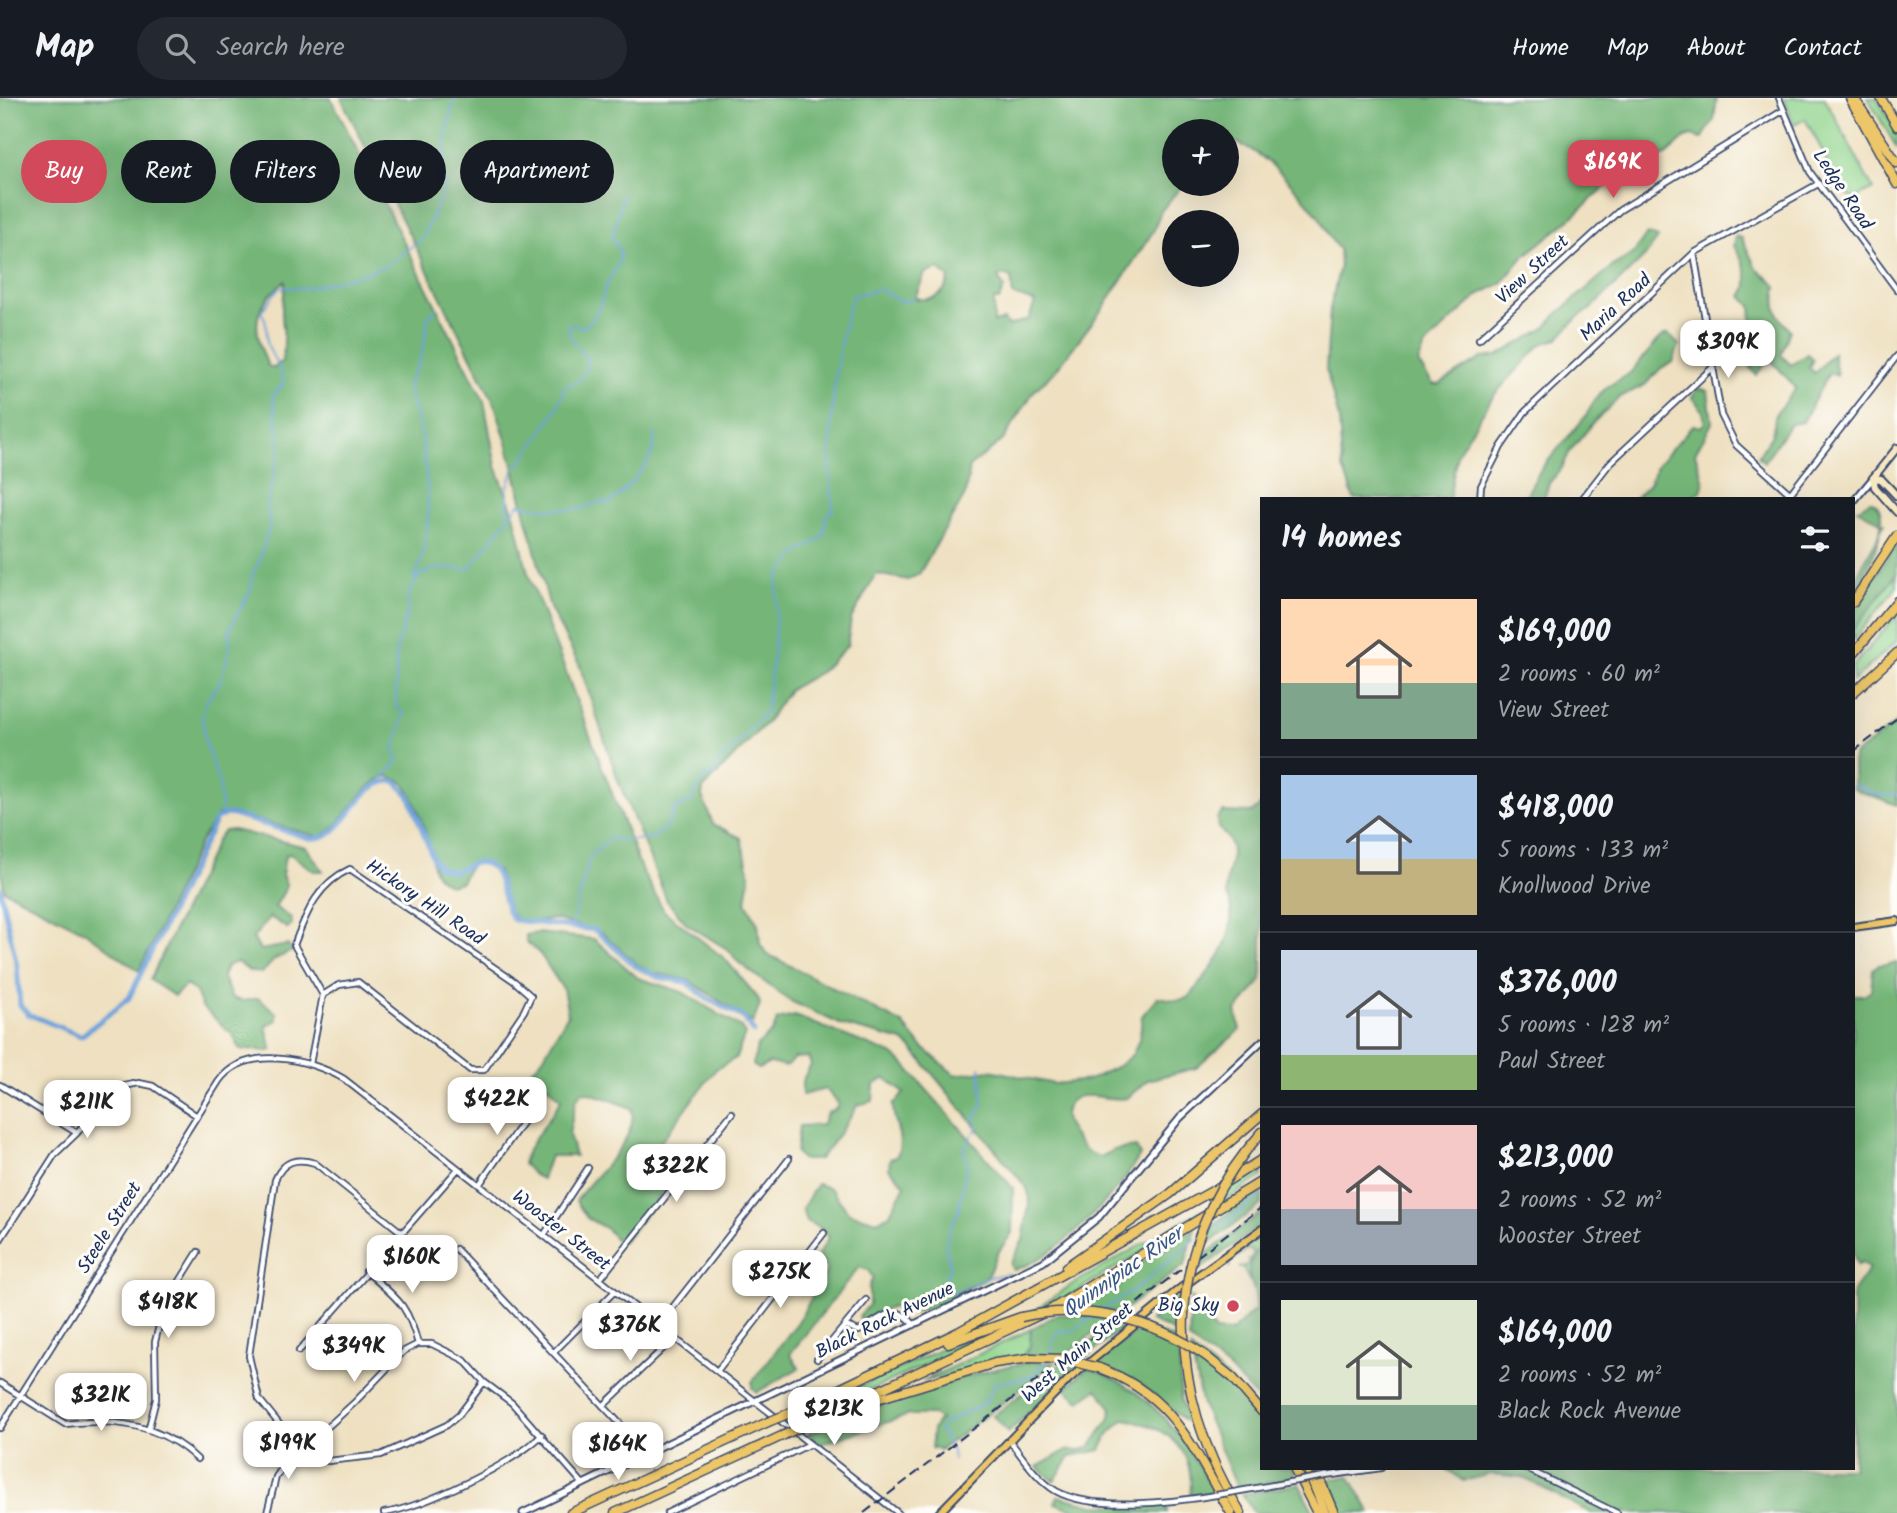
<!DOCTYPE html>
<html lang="en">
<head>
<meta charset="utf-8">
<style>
  body { margin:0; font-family:Kalam,sans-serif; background:#242831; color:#f1f3f6; height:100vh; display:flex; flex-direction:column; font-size:26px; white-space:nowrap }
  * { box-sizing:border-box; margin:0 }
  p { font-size:23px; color:#9ea1a6 }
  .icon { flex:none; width:38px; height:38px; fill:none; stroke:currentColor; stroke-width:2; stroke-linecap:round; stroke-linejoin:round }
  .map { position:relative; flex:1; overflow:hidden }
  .drawer { position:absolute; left:1260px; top:399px; width:595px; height:973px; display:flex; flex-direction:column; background:#171b24; border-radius:0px; box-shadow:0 7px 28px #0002 }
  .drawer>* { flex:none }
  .guide { position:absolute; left:21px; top:42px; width:665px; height:63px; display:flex; gap:14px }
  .tools { position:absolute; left:1162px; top:21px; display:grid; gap:14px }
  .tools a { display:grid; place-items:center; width:77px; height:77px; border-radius:50%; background:#171b24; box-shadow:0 7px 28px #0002; font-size:35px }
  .price { position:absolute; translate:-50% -60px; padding:0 16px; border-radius:14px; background:#fff; color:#222; font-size:23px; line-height:46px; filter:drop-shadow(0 2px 4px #0008) }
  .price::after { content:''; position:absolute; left:50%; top:42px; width:21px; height:16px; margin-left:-10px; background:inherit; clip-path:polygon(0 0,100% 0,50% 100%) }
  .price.active { background:#d1495b; color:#fff }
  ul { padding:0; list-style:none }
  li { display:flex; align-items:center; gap:21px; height:175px; padding:0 21px }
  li+li { border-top:2px solid #363941 }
  li span { display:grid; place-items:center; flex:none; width:196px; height:140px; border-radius:0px; color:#555 }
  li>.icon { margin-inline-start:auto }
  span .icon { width:84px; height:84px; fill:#fffc; stroke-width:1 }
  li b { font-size:30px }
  h2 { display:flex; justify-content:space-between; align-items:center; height:84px; padding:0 21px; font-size:30px }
  .tag { padding:0 24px; border-radius:32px; background:#171b24; box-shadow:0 7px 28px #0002; font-size:24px; line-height:63px }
  .tag.active { background:#d1495b; color:#fff }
  header { display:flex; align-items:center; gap:42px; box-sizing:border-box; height:98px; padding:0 35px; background:#171b24; border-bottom:2px solid #363941 }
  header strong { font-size:33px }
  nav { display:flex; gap:38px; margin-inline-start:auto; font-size:24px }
  .search { width:490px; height:63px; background:#242831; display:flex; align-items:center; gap:18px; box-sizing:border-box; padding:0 24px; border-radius:38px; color:#9ea1a6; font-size:26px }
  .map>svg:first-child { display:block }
  .green { fill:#90d48d; stroke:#568276; stroke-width:2 }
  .forest { fill:#74b678; stroke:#48726b; stroke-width:2; fill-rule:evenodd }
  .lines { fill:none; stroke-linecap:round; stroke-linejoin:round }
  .stream { stroke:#6ea2da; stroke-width:2 }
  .canal { stroke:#6ea2da; stroke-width:5 }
  .minor-casing { stroke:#3b4a6d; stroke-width:8 }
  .tertiary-casing { stroke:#3b4a6d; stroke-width:9 }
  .secondary-casing { stroke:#3b4a6d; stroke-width:10 }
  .primary-casing { stroke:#3b4a6d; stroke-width:10 }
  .motorway-casing { stroke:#3b4a6d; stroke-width:11 }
  .minor { stroke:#fff; stroke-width:4.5 }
  .tertiary { stroke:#fff; stroke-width:5 }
  .secondary { stroke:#f7e8c3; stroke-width:6 }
  .primary { stroke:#ecc669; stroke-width:6 }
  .motorway { stroke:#ecc669; stroke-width:8 }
  .rail { stroke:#1b2f5e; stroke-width:2; stroke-dasharray:10 5; stroke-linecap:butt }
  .minor-bridge-casing { stroke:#3b4a6d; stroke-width:8; stroke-linecap:butt }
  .motorway-bridge-casing { stroke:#3b4a6d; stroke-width:11; stroke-linecap:butt }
  .minor-bridge { stroke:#fff; stroke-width:4.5 }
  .motorway-bridge { stroke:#ecc669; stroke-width:8 }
  .poi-dot { fill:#d1495b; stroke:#fdfcf7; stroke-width:2.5 }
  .labels { text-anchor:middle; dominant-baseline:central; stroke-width:6; stroke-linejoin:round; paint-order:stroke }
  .street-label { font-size:19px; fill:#1b2f5e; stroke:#fdfcf7 }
  .poi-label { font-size:19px; fill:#1b2f5e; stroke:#fdfcf7; text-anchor:end }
  .water-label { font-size:21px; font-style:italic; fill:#385789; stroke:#fdfcf7 }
</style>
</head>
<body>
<header>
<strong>Map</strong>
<div class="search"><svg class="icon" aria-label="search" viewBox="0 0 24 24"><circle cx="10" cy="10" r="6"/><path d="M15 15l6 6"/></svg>Search here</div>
<nav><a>Home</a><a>Map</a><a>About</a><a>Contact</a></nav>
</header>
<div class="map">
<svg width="1897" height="1415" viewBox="0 0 1897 1415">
  <rect width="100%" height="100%" fill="#fdfcf7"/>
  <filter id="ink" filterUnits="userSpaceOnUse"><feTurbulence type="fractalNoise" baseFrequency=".0143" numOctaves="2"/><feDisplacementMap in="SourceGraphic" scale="14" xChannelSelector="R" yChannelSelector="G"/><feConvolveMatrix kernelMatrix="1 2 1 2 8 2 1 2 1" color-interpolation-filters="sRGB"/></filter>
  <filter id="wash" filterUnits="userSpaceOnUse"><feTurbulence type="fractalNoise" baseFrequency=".00686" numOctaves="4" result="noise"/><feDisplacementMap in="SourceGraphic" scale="28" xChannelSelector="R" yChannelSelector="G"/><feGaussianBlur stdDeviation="1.57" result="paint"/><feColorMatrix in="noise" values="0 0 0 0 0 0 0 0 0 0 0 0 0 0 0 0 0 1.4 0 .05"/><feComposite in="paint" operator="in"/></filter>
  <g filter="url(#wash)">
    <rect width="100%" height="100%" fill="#eee0c0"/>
    <path class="green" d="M1784,0H1825L1873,91L1854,101L1834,88L1823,54L1805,21L1794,26Z
      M1868,0H1877L1897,35V50Z
      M1897,475V489L1853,542V532Z
      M1897,517V543L1853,583V568Z
      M1262,1065V1078L1218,1107L1227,1089Z
      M1202,1112L1199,1119L1047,1211L1035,1212L1071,1187Z
      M1262,1137C1262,1147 1256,1156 1250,1164V1184L1243,1170H1239L1249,1166L1248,1162L1254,1157L1252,1153L1248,1151L1229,1165L1230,1170L1226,1163Z
      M1031,1231L1030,1248L1023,1258L922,1284Z
      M995,1234L798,1326L790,1320L962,1242L965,1246Z"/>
    <path class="forest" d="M0,0H331L484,303L496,368L514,416L528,475L641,771L664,813L725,861L758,900L760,906L753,925L688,882L653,875L638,867L602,835L555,821L528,825L517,822L509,813L498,773L487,766L471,765L461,784L450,787C428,776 434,765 429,746C426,734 412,691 403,685C399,681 393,681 388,678C358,687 347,726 320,739L230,715L218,717L201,742L139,873L84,833L4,792L0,768ZM285,183C286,193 281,206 282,217C283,234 286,245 282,263L274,270L268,268C251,230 252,209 285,183Z
      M341,0H1717L1714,22L1702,41L1691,38L1685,40L1666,57L1618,77L1568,123L1523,159L1501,186L1480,196L1460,214L1425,248L1418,265L1433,286L1438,287L1482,260L1497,258L1545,230L1555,218L1614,167L1633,156L1647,136L1658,140L1647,156L1591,211L1579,218L1557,241L1541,246L1494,297L1457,356L1449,401H1354L1342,367L1339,321L1326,271L1330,211L1340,167L1339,151C1328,141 1327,130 1319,119C1299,93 1265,53 1234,44L1227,49V33H1174V86H1183L1161,113L1154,132L1104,209L1056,272L1034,293L1003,342L970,368L965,397L919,476L908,482L876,476L851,521L847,548L822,573L789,592L766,625L703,691L702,698L713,726L741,740L750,777L746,804L758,826L760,846L767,856L903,926L921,948L955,977L990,972L1054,986L1089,982L1120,967L1133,956L1140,939L1142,918L1158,899C1168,900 1174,904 1184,901C1192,899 1194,893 1199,886C1218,863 1234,841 1231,809C1231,803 1226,799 1226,794C1224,769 1245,751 1218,730L1217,720L1223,714L1251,715L1262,706V882L1236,913L1240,932L1196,970L1148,982L1127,1000C1108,1005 1076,987 1067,1009C1062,1019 1067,1027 1072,1035C1080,1047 1086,1056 1101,1059L1114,1052L1136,1049L1140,1057C1120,1094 1055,1162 1013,1172L1010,1166L1023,1142L1030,1101L1027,1090L912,951L903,943L842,927L788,902L737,863L730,853L687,826L667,803L618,682L579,566L550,510L508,348L495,307ZM939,171L949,180C946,197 931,204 915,200L925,175ZM1003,177L1011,180L1013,197L1035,204L1029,221L1008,228L1004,222L994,225V201L999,202L1004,190L998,179Z
      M1736,138L1742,140L1755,168L1777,188C1773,208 1776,218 1790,232L1781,257L1791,267L1807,256L1813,261L1809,270L1815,275L1833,255L1837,277L1830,275L1826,280L1803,324L1790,326L1764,364L1758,358L1772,337L1776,315L1796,290L1770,261L1756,277L1750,269L1763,256L1758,234L1753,235L1751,208L1742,198C1754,182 1743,163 1734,148Z
      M1668,236L1679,247L1673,264L1661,270L1645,287L1620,299L1594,324L1570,353L1562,370L1549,385L1544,401H1524L1541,371L1586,318L1594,303L1607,289L1630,275L1662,238Z
      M1699,290L1708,293L1712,325L1695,355L1704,384L1701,393L1687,401H1634L1649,386L1658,366L1693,327L1700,329L1705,325L1703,313L1692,299Z
      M1870,403C1897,412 1868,476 1853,497C1853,476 1875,449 1884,426L1857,411Z
      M1897,445V475L1853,532V510Z
      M1897,624V707L1853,691V658Z
      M233,732L306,749L323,773H314L290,756L285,757L282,777L287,788L275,809L291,820L292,827L287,830L270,819L253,840L260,852L288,847L292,853L275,861L262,875L249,873L237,864L228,867L222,878L232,900L243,903L258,900L277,915V922L266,928L272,952L269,953L240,951L233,937L202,909L196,894L186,887L174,898L150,882L217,742L224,733Z
      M538,835L594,841L638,880L682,894L740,929L745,936L736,960L716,971L654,1053L658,1077L665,1084L664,1093L623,1144L619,1145L607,1131L587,1120L576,1103C592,1078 639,1043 632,1011C627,1007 590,994 582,994L576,1002L569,1036L575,1058H550L542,1081L534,1077L523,1066C526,1046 552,1021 561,1001L548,988L529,984L527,978L543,960L568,916L563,891L540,856L526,843V837Z
      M1897,865V1415H1591L1522,1379L1490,1376L1464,1383L1445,1370H1853V1193L1869,1171L1862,1165L1857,1167L1853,1154V897H1864L1871,892L1873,871L1878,867Z
      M795,918L892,956L904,966L1013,1090L1012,1135L997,1156L986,1181L928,1211L911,1215L893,1209L875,1215L863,1227L859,1219L869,1207V1188L873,1180L868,1172L859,1169L790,1256L799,1270L757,1294L752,1290V1284L798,1224L827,1172L818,1157L829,1139L820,1130L806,1123L802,1111L817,1086L830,1090L849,1115L877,1123L889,1117L905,1087L889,1070L890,1061L896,1059C906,1040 893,1027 893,1007L904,995L885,980L874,987L873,1003L857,1007C852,1020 829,1050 818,1062H803L796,1055L799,1028L822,1027L827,1015L836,1011L838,1005L826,991L802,997V983L811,967L808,959L795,960L786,969L770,965L758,971L753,967L757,948L773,933L777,922Z
      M1262,1090V1106L1201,1151L1207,1131Z
      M1262,1114V1126L1195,1175L1198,1162Z
      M1195,1131L1185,1167L1120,1215L1070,1209Z
      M1262,1145V1305L1228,1270L1189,1242L1191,1200L1215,1233L1231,1234L1256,1211C1259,1181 1235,1181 1262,1145Z
      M1179,1198L1177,1235L1150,1223Z
      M1058,1216L1113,1220L1064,1258H1023L1030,1248L1031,1231Z
      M1119,1221L1130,1224L1083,1262L1070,1260Z
      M1144,1228L1178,1243L1181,1301L1188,1322L1185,1323L1143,1288L1094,1265Z
      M1191,1251L1227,1279L1262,1318V1370H1292L1297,1380L1237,1390L1201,1304Z
      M1030,1264H1056L940,1352L931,1350L933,1331L940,1321L933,1317H909L821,1346L807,1336C879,1307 954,1277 1030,1264Z
      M1062,1265L1076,1268L1008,1335L993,1318Z
      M1087,1270C1150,1289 1184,1339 1214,1394L1190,1398C1196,1351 1168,1328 1124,1321L1109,1335L1101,1352L1071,1358L1054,1383L1037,1369L1067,1352L1078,1353L1090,1349L1110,1320L1111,1309L1097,1291L1080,1303L1065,1291Z
      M1349,1378L1371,1415H1340L1327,1382Z
      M1299,1386L1314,1415H1254L1242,1396Z
      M1058,1398L1094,1407L1167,1408V1415H1083L1055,1405Z"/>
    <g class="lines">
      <path class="stream" d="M508,416V389L514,369L521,364C533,346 563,308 564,289C579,285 587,277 587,261L571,240L568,226L584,229C598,219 600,206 605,191C611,174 631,159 612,141L623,97
        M414,481C435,435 428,384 421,334C419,320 408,301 409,287C410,280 415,274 418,267C421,260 428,227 427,221L435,212
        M379,684L398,663L394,653L404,615L396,609V553L409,507L407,502C415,478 421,471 448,470C457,469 460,474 470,470L519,406L548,411H580L603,403L608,406C627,392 662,356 653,335
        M1853,686L1877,697H1897
        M222,718L219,685L205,644L202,618L206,604L220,584L230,550L229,532L251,491L253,474L258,467L270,427L267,409L280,348L273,298L283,286C283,270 273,262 268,248C265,237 269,223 261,214L279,190H307L359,177L385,168L422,141L445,89L443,74L447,32L455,0
        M572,827L590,759L610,740C639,745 666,744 674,711L690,704L704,679L712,678L723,657L730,654L766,613L774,551L778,480L796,456L823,439L826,417L833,412C826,352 834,255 852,198L880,191L901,204L914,200
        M975,1034L977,1030L975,1019L983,1006L980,969
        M972,1037L964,1052L967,1068L958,1114L948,1135L946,1151L950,1169L945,1180L952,1194L990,1179L1008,1176
        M1204,1136L1230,1122L1262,1096
        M1100,1213L1136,1191L1196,1141
        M1049,1258L1056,1235L1063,1232L1069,1235L1093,1218
        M953,1362L952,1353L940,1332L945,1325L985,1305L994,1286L1030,1279L1046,1263"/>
      <path class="canal" d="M0,791L17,868L20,907L28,916L81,938L129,900L216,721L226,716L234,717L309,740C348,745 356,680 395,683L409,697L434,763L439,769L454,774C461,771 468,766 475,765C506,760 499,809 514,822L595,832L635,868L658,879L686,884L708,901L743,919L754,934"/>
    </g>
  </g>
  <g filter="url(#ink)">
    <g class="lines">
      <defs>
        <path id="minor" d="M1779,0L1810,74L1897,192
          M1694,155L1721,317L1736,347L1796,401
          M1479,241L1620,112L1784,12
          M1480,401L1481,388L1501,349L1525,314L1694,155L1818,86
          M1582,401L1610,365L1712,270
          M1786,401L1897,258
          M310,966L323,897L294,847C307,814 317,786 350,771L514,883L531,898L524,913L484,972H470L358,884L339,887L323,897
          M0,987L77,1035
          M479,1087L524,1022L536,1013
          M401,1134L315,1065C296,1059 283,1063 275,1082L249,1258L259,1301L284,1332L317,1360L328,1363L381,1357L447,1327L459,1317L484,1284
          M544,1137L588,1070
          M0,1142L55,1056L77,1035L106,997L119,989L139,985L153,988L197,1018
          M456,1151L638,1345L645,1356
          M366,1173C397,1201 407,1204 418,1246
          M600,1181L732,1015
          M658,1228L789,1061
          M846,1228L859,1233C878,1223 895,1201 914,1227
          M299,1253L458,1071
          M554,1254L615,1193
          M817,1261L866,1202
          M717,1273L824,1135
          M0,1285L65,1326C114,1320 161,1326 197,1361
          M603,1308L674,1240
          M149,1329L156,1301L155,1244L159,1228L170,1199L198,1154
          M0,1330L219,983C246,946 310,961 344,981L898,1415
          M1009,1342C1023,1359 1036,1381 1056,1393C1093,1414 1175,1404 1216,1397
          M1525,1370L1617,1415
          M1325,1378L1381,1370
          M1240,1393L1296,1383
          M267,1415L276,1379L282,1370L354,1305L404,1253L418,1246H432L464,1262L484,1284L512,1305L583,1386
          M384,1415C424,1409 514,1365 542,1337
          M667,1415L810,1346"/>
        <path id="tertiary" d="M1853,404L1873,380
          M523,1415L1043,1164L1099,1119L1180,1020L1262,943"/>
        <path id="secondary" d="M1873,380L1875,389L1897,414
          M1873,380L1897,350
          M1873,380L1881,381L1897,398"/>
        <path id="primary" d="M1853,829L1897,823
          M939,1415L1069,1281L1178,1192L1262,1131"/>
        <path id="motorway" d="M1850,0L1897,86
          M1854,0L1897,65
          M1881,0L1897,28
          M1853,504L1897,438
          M1853,556L1897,503
          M1853,595L1897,555
          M1246,1053L1262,1034
          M1066,1169L1170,1096L1262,1016
          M1184,1216C1181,1287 1204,1356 1241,1415
          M948,1245L1021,1219
          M1206,1258L1233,1280L1262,1314
          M1099,1270C1176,1298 1192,1351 1231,1415
          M861,1306L995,1265L1030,1260
          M785,1317L958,1234L1214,1092L1262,1061
          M801,1329L1050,1212L1262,1083
          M1294,1370L1317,1415
          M1307,1370L1325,1415
          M1315,1370L1334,1415
          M571,1415L768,1324
          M615,1415L784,1337"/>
      </defs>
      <use href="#minor" class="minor-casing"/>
      <use href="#tertiary" class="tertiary-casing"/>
      <use href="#secondary" class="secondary-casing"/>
      <use href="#primary" class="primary-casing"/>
      <use href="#motorway" class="motorway-casing"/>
      <use href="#minor" class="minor"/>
      <use href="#tertiary" class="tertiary"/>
      <use href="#secondary" class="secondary"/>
      <use href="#primary" class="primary"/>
      <use href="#motorway" class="motorway"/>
      <path class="rail" d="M1853,654L1897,620
        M864,1415L1262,1109"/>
      <defs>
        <path id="minor-bridge" d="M1296,1383L1325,1378
          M1216,1397L1240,1393"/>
        <path id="motorway-bridge" d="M1184,1216C1187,1157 1209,1100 1246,1053
          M1021,1219C1086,1205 1151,1220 1206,1258
          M1030,1260L1063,1261L1099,1270
          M768,1324L785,1317
          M784,1337L801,1329"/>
      </defs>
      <use href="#minor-bridge" class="minor-bridge-casing"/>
      <use href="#motorway-bridge" class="motorway-bridge-casing"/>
      <use href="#minor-bridge" class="minor-bridge"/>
      <use href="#motorway-bridge" class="motorway-bridge"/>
    </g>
  </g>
  <circle class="poi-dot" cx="1233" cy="1208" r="7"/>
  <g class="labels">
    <g class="street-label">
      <text transform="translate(1842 92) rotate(56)">Ledge Road</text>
      <text transform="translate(1533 172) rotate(-43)">View Street</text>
      <text transform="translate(1616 210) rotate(-43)">Maria Road</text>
      <text transform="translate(425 805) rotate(34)">Hickory Hill Road</text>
      <text transform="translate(110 1130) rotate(-58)">Steele Street</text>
      <text transform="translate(561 1133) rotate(38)">Wooster Street</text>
      <text transform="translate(885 1223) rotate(-26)">Black Rock Avenue</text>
      <text transform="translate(1078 1255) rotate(-41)">West Main Street</text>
    </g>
    <g class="poi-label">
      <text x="1219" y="1208">Big Sky</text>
    </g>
    <g class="water-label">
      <text transform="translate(1123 1175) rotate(-35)">Quinnipiac River</text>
    </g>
  </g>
</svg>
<div class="tools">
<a>+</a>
<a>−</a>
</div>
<b class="price active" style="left:1613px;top:102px">$169K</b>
<b class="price" style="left:1728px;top:282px">$309K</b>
<b class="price" style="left:497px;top:1039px">$422K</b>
<b class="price" style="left:87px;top:1042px">$211K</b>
<b class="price" style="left:676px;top:1106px">$322K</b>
<b class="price" style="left:412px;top:1197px">$160K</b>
<b class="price" style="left:780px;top:1212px">$275K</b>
<b class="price" style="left:168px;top:1242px">$418K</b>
<b class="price" style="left:630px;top:1265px">$376K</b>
<b class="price" style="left:354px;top:1286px">$349K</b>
<b class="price" style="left:101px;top:1335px">$321K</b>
<b class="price" style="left:834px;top:1349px">$213K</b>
<b class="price" style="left:288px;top:1383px">$199K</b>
<b class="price" style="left:618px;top:1384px">$164K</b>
<div class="guide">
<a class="tag active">Buy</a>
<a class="tag">Rent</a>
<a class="tag">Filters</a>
<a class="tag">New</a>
<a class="tag">Apartment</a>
</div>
<section class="drawer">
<h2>14 homes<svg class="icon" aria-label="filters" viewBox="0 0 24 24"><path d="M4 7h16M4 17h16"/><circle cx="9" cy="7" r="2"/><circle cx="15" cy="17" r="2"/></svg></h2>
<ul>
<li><span style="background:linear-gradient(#ffd9b3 60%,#7fa58c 0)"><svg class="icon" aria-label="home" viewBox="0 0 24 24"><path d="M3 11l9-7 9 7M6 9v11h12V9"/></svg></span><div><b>$169,000</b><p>2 rooms · 60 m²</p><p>View Street</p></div></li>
<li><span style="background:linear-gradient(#a9c7e8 60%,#c2b280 0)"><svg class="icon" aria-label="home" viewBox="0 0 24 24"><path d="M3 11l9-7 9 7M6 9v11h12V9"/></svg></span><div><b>$418,000</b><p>5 rooms · 133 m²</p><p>Knollwood Drive</p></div></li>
<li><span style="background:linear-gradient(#c9d6e8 75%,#8fb573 0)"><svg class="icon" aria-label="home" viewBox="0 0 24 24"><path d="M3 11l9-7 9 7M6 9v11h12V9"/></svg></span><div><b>$376,000</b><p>5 rooms · 128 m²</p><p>Paul Street</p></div></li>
<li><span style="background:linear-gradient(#f6c9c9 60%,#9aa5b1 0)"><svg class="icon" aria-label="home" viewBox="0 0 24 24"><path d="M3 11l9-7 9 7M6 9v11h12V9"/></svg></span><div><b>$213,000</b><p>2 rooms · 52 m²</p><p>Wooster Street</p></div></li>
<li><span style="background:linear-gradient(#dfe7d0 75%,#7fa58c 0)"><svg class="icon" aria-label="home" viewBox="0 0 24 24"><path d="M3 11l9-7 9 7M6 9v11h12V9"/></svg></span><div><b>$164,000</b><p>2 rooms · 52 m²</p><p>Black Rock Avenue</p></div></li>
</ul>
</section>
</div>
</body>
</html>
